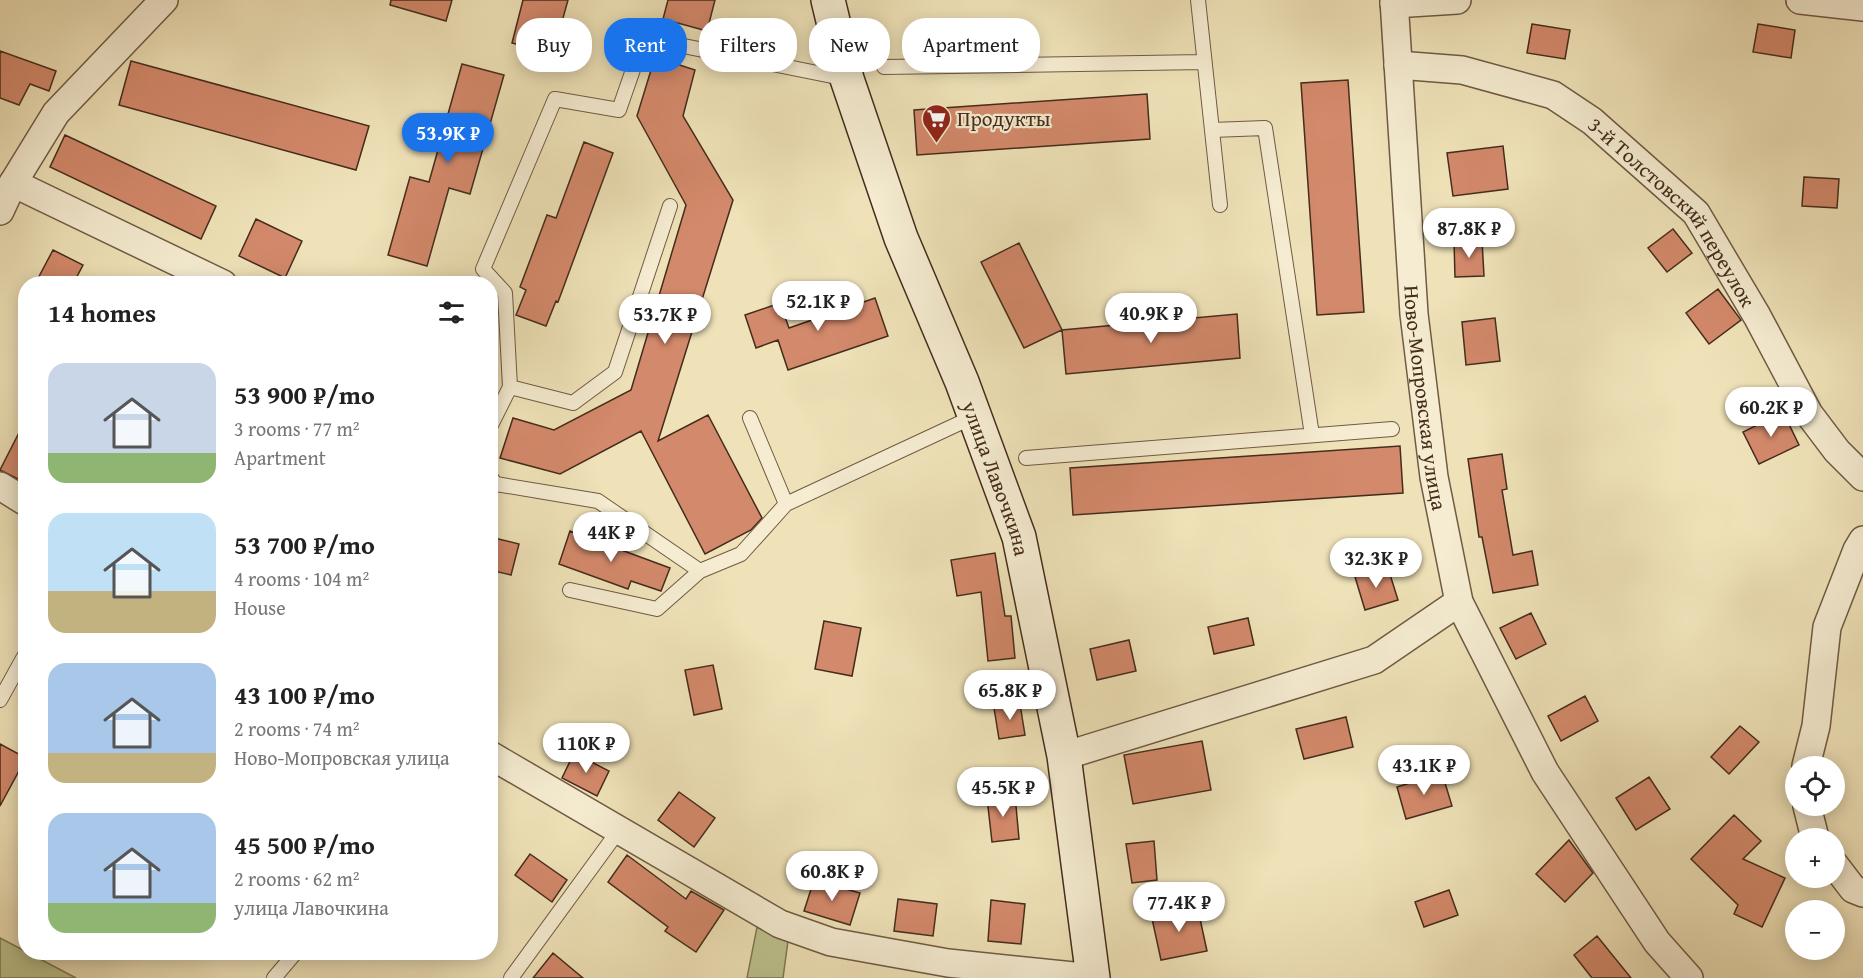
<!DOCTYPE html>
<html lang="en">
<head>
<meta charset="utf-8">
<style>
  body { margin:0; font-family:"Gentium Book Plus",serif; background:#f6f6f6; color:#222; height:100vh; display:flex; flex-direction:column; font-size:22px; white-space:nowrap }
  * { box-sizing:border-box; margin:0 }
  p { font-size:20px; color:#767676 }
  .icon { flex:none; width:33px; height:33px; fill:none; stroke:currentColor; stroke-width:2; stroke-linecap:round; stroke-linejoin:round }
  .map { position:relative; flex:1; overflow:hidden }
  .drawer { position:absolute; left:18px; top:276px; width:480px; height:684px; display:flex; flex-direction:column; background:#fff; border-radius:24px; box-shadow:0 3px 15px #0003 }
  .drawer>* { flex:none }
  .hud { position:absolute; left:516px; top:18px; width:570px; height:54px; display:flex; gap:12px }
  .controls { position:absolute; left:1785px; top:756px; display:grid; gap:12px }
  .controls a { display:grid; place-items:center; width:60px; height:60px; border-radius:50%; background:#fff; box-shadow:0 3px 15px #0003; font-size:30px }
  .price { position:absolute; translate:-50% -51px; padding:0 14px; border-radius:21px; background:#fff; color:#222; font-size:20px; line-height:39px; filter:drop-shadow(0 2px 3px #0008) }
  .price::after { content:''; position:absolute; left:50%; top:36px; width:18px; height:14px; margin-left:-9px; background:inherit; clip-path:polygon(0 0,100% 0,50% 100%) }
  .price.current { background:#1a73e8; color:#fff }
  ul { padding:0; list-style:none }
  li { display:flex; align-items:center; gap:18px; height:150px; padding:0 30px }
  li span { display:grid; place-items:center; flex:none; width:168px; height:120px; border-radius:18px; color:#555 }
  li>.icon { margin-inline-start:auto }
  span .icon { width:72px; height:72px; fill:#fffc; stroke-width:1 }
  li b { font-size:26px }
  h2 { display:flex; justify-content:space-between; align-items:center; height:72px; padding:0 30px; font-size:26px }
  .pill { padding:0 21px; border-radius:24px; background:#fff; box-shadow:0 3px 15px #0003; font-size:21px; line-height:54px }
  .pill.current { background:#1a73e8; color:#fff }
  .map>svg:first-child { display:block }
  .green { fill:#bcc28d; stroke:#807754; stroke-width:1.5 }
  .building { fill:#d3896b; stroke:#452c1c; stroke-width:1.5 }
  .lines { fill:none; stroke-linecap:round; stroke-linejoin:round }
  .service-casing { stroke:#705a43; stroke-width:16 }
  .minor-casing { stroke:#705a43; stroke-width:30 }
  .secondary-casing { stroke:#452c1c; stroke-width:36 }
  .service { stroke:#f5ecd1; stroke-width:14 }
  .minor { stroke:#f5ecd1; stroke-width:27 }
  .secondary { stroke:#f5ecd1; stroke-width:33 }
  .labels { text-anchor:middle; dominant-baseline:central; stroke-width:4.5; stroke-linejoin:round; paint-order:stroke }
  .poi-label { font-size:21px; fill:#452c1c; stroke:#f5ecd1; text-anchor:start }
  .street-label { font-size:21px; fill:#452c1c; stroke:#f5ecd1 }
</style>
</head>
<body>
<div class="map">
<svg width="1863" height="978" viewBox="0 0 1863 978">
  <rect width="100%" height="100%" fill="#efe2b8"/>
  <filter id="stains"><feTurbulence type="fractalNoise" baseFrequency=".00333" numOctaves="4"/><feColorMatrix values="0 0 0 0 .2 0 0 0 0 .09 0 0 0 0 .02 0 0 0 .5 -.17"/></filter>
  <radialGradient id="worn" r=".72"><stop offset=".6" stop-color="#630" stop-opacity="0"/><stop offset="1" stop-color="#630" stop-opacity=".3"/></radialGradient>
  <path class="green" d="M757,927L788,941L783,978H747Z
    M0,938L76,978H0Z"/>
  <path class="building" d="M391,0H452L446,21L390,5Z
    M523,0H568L553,54L512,43Z
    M668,0H715L707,31L663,19Z
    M1532,24L1570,30L1565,59L1527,53Z
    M1758,24L1795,30L1791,58L1753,52Z
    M0,51L56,71L49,91L30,84L19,105L0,98Z
    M655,57L695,70L683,116L733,200L658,441L708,415L762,518L751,530L705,554L641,431L560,474L500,458L513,418L554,430L631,390L686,205L637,116Z
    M131,61L369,126L356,170L119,105Z
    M462,64L504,75L470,194L449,188L427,266L388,255L410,177L429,182Z
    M1348,80L1364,312L1317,315L1301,83Z
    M1147,94L1150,139L917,155L914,110Z
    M65,135L216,206L201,239L50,167Z
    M584,142L613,153L558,302L556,301L546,326L516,315L526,290L520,287L547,215L556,218Z
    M1503,146L1508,189L1453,196L1447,153Z
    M1804,177L1839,179L1837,208L1802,206Z
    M256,219L302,241L285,278L239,256Z
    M1673,229L1692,253L1667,272L1648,248Z
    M1482,240L1484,276L1455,277L1454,241Z
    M1019,243L1062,330L1024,348L981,262Z
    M53,250L83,265L73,284H35Z
    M1718,289L1741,320L1709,344L1686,313Z
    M875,298L888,336L788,370L778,340L756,348L745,315L780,303L789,328Z
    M1237,314L1240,358L1066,374L1062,330Z
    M1495,318L1500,361L1466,365L1462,322Z
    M1783,412L1799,445L1759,464L1743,432Z
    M26,419V483L0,470Z
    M1400,446L1403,493L1073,515L1070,468Z
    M1502,454L1507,489L1502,490L1513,555L1532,551L1538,585L1493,593L1482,537H1479L1468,459Z
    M570,531L670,568L661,591L631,581L628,589L559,564Z
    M490,537L519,544L511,575L490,570Z
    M995,553L1005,616H1011L1015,658L988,661L981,592L957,596L951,560Z
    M1388,568L1398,600L1365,610L1355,577Z
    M1531,613L1546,644L1516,659L1500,628Z
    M1248,618L1254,645L1214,654L1208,627Z
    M824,621L861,628L852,676L815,669Z
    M1129,640L1136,671L1097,680L1090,649Z
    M713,665L722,709L694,715L685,670Z
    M1585,696L1598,721L1561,741L1548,716Z
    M1020,704L1025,735L999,739L994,708Z
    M1346,717L1353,747L1304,759L1296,729Z
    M1740,726L1759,742L1729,774L1711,757Z
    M1202,741L1211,790L1133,804L1124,755Z
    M0,744L26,758L0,806Z
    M574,753L609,771L597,796L562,778Z
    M1442,773L1452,806L1406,819L1397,787Z
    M1649,777L1670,809L1636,830L1616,798Z
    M679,792L715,818L694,847L658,820Z
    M1015,795L1019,839L992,842L987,798Z
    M1734,815L1761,841L1743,859L1785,878L1762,927L1734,914L1738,905L1691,859Z
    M1569,840L1593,873L1565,902L1536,874Z
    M1154,841L1157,880L1132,883L1126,844Z
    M530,854L567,880L552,902L515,875Z
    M627,855L686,899L691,891L724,910L696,952L665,931L668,927L608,882Z
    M814,880L860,893L850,925L804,911Z
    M1449,890L1458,915L1424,927L1415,902Z
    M898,899L937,904L933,936L894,931Z
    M991,900L1025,904L1021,944L988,941Z
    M1197,905L1207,951L1161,960L1151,914Z
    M1597,936L1631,978H1592L1574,955Z
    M553,953L583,978H533Z"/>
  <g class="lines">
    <defs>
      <path id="service" d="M1198,0L1220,205
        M884,67L1204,62
        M1212,130L1265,128L1312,435
        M510,387L505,293L483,269L555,99L619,110L644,38L847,79
        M750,418L786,504L975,416
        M490,427L510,387L573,403L615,372L670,206
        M1026,458L1392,429
        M490,477L496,484L598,501L700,571L741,554L786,504
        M570,590L657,609L700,571
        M0,700L26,653
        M274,978L296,952
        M511,978L619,830"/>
      <g id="minor">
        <path id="s1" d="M1394,0L1414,314L1434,477L1459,602L1545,772L1657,942L1689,978"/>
        <path d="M1800,0L1863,7"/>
        <path d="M1394,4L1457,0"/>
        <path id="s2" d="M1398,65L1462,70L1553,95L1592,121L1696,213L1757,316L1809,414L1837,451L1863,477"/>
        <path d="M13,183L223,284"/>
        <path d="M0,211L13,183L56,113L164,0"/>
        <path d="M0,486L26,502"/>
        <path d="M490,755L780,924L831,942L948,963L1093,978"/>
        <path d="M1064,756L1374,660L1459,602"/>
        <path d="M1806,766L1816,726L1827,627L1857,550L1863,540"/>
        <path d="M1807,806L1815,838"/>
        <path d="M1834,864L1853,889L1863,893"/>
      </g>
      <g id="secondary">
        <path id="s3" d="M828,0L847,79L901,238L962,382L1019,537L1064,756L1093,978"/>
      </g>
    </defs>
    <use href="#service" class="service-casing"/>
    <use href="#minor" class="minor-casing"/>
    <use href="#secondary" class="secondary-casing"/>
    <use href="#service" class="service"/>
    <use href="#minor" class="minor"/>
    <use href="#secondary" class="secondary"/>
  </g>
  <defs>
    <symbol id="supermarket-pin" viewBox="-11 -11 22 30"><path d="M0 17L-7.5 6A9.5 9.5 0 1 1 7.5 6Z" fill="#8f2418" stroke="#f5ecd1"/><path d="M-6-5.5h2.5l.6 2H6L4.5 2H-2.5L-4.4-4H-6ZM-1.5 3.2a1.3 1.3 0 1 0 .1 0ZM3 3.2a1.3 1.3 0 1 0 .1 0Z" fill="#fff"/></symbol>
  </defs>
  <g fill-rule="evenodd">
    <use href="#supermarket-pin" x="920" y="102" width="33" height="45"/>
  </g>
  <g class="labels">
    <g class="poi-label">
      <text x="957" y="118">Продукты</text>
    </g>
    <g class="street-label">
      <text stroke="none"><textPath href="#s2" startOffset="328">3-й Толстовский переулок</textPath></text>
      <text stroke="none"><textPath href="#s1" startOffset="399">Ново-Мопровская улица</textPath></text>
      <text stroke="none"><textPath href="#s3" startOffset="508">улица Лавочкина</textPath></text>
    </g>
  </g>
  <rect width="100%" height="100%" filter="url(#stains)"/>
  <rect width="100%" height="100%" fill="url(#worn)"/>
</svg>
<div class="controls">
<a><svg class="icon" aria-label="locate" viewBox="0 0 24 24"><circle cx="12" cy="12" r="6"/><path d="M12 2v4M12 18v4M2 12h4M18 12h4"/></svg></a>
<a>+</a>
<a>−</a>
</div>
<b class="price current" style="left:448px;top:164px">53.9K ₽</b>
<b class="price" style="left:1469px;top:259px">87.8K ₽</b>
<b class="price" style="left:818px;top:332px">52.1K ₽</b>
<b class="price" style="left:1151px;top:344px">40.9K ₽</b>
<b class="price" style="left:665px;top:345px">53.7K ₽</b>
<b class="price" style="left:1771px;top:438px">60.2K ₽</b>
<b class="price" style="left:611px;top:563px">44K ₽</b>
<b class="price" style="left:1376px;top:589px">32.3K ₽</b>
<b class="price" style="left:1010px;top:721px">65.8K ₽</b>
<b class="price" style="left:586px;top:774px">110K ₽</b>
<b class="price" style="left:1424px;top:796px">43.1K ₽</b>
<b class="price" style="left:1003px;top:818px">45.5K ₽</b>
<b class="price" style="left:832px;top:902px">60.8K ₽</b>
<b class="price" style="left:1179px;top:933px">77.4K ₽</b>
<div class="hud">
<a class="pill">Buy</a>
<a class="pill current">Rent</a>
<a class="pill">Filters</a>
<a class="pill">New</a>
<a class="pill">Apartment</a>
</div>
<section class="drawer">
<h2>14 homes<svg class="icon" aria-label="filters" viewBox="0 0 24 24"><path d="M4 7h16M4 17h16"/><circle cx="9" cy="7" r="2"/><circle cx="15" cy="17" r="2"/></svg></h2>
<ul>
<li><span style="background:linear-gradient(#c9d6e8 75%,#8fb573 0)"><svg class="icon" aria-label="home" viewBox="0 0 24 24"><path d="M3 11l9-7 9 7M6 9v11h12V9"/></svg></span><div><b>53 900 ₽/mo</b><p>3 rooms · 77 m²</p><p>Apartment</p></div></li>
<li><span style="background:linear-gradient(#bfe0f5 65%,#c2b280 0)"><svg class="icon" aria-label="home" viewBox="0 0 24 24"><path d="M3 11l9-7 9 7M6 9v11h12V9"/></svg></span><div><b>53 700 ₽/mo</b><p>4 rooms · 104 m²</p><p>House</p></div></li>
<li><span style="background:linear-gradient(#a9c7e8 75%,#c2b280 0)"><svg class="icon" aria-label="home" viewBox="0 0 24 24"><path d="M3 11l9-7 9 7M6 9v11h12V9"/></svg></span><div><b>43 100 ₽/mo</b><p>2 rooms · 74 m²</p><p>Ново-Мопровская улица</p></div></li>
<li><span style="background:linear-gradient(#a9c7e8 75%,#8fb573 0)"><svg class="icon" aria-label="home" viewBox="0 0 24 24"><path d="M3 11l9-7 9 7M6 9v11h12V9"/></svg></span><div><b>45 500 ₽/mo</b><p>2 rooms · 62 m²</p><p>улица Лавочкина</p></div></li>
</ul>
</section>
</div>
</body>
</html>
